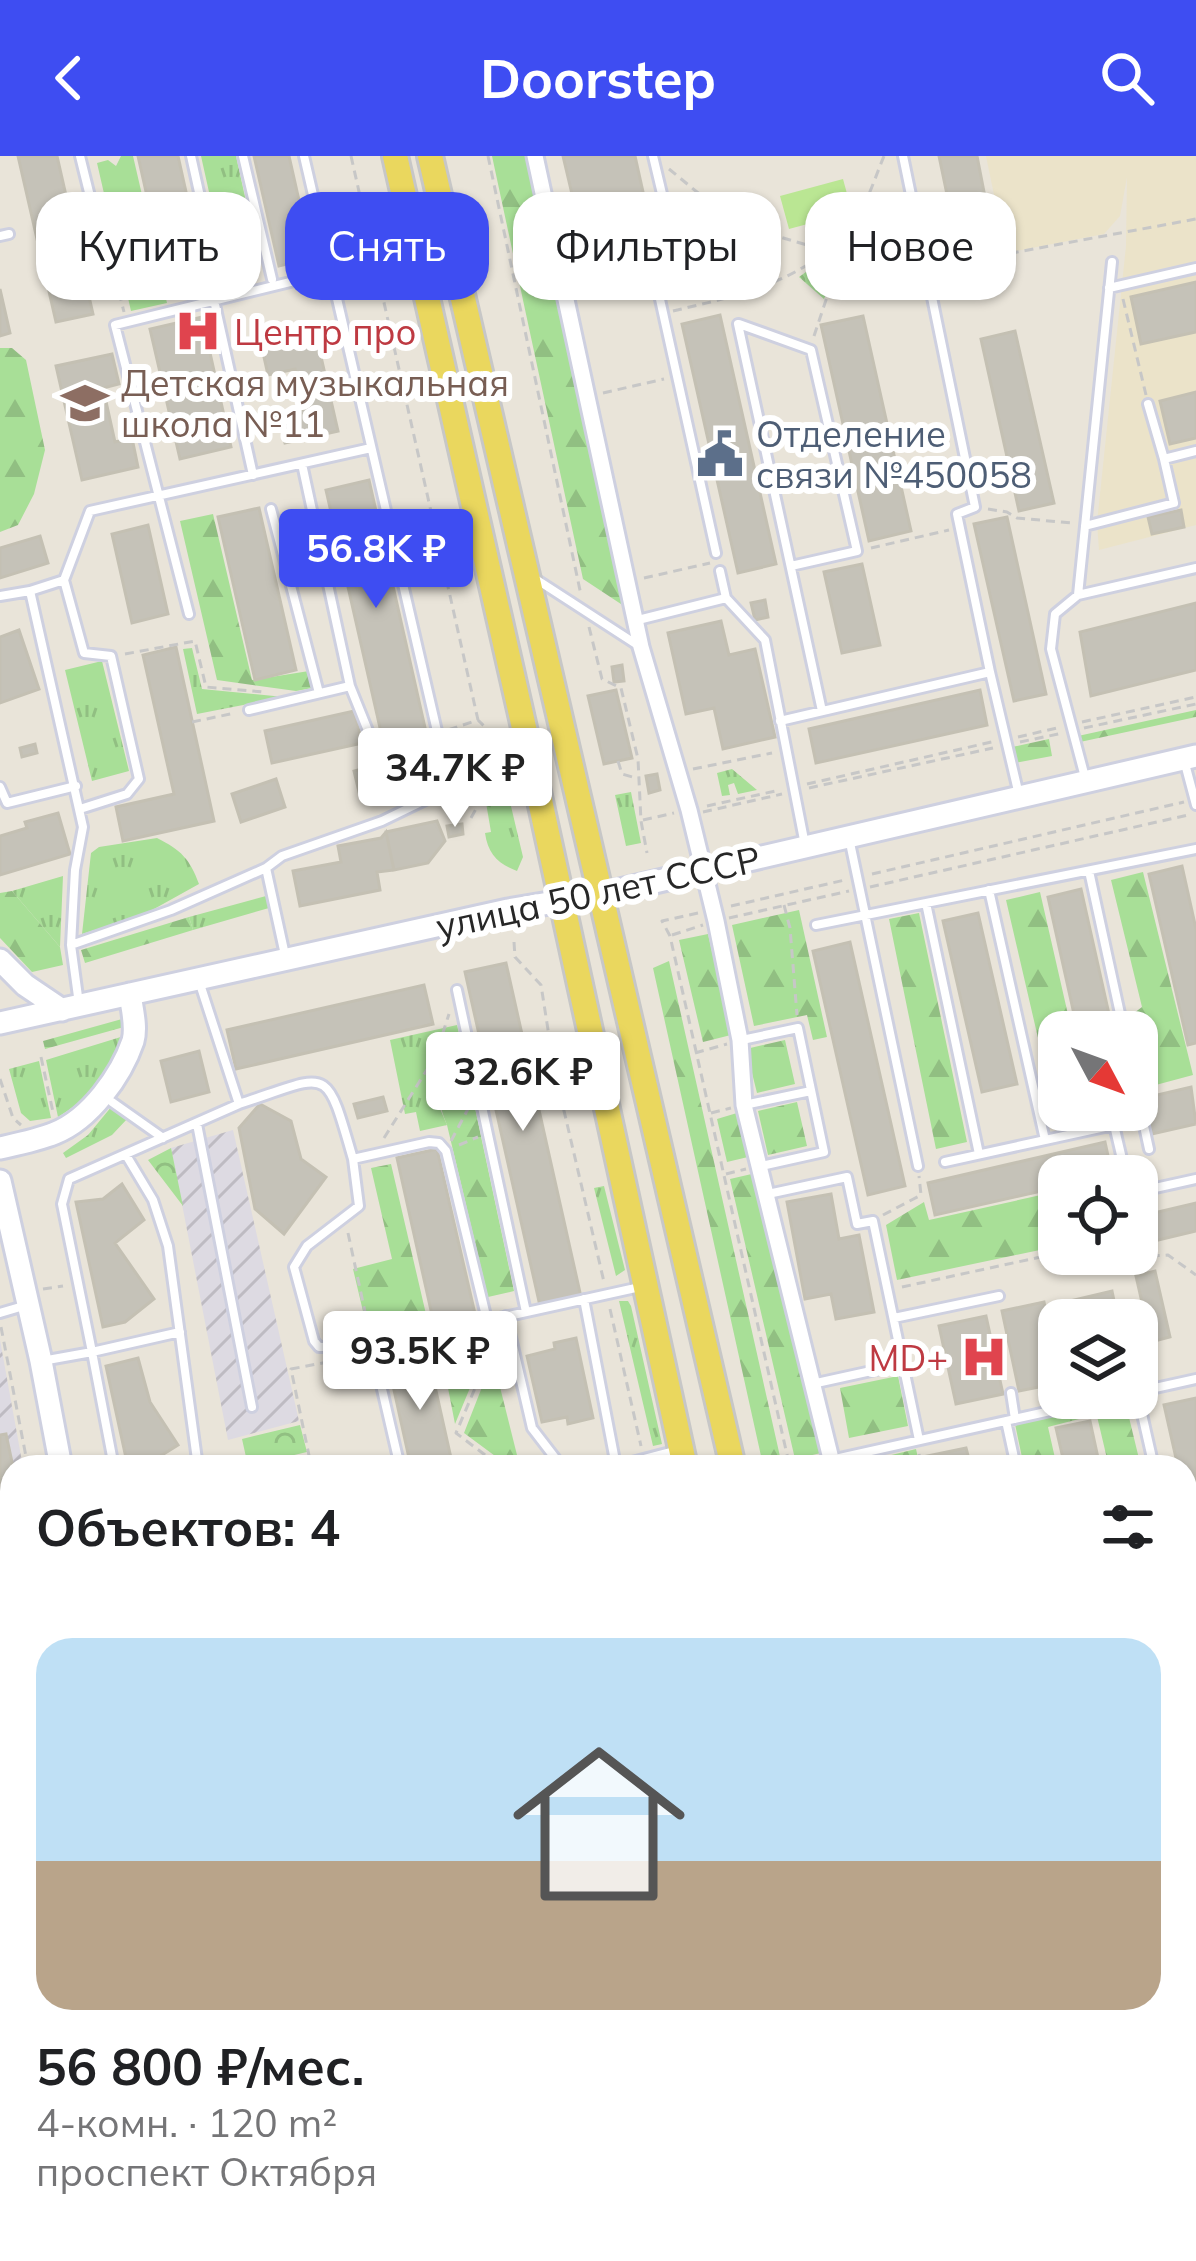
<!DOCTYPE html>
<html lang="ru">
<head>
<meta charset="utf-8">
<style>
  body { margin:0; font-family:Mulish,sans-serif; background:#f6f6f6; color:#202124; height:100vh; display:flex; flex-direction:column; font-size:45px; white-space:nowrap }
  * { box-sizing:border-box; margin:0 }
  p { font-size:39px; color:#757577 }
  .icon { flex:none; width:66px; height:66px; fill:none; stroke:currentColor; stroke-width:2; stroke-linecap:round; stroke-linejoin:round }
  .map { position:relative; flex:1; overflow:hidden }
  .panel { position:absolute; left:0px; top:1299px; width:1197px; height:807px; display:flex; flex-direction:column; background:#fff; border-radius:36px 36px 0 0; box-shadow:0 3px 9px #0004 }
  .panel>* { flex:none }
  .top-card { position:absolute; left:36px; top:36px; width:1125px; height:108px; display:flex; gap:24px }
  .needle { width:78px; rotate:131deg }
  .fabs { position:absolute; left:1038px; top:855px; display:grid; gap:24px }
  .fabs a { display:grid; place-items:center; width:120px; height:120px; border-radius:24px; background:#fff; box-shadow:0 3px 9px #0004; font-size:60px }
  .price { position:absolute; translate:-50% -102px; padding:0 27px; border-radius:12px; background:#fff; color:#222; font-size:39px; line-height:78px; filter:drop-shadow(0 3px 6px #0008) }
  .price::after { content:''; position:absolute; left:50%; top:72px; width:36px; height:27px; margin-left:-18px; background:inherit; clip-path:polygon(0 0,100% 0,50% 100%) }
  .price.current { background:#3e4df2; color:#fff }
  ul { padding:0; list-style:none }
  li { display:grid; align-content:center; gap:24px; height:636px; padding:0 36px }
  li span { display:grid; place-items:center; height:372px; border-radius:36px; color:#555 }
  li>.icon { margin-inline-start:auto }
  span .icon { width:216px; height:216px; fill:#fffc; stroke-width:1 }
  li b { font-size:51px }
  h2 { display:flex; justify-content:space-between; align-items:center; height:144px; padding:0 36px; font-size:51px }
  .tag { padding:0 42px; border-radius:36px; background:#fff; box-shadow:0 3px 9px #0004; font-size:42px; line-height:108px }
  .tag.current { background:#3e4df2; color:#fff }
  header { display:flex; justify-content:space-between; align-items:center; height:156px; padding:0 36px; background:#3e4df2; color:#fff; font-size:54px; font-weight:700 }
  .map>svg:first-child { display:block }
  .industrial { fill:url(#industrial-furrows) }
  .education { fill:#ebe3c9 }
  .grass { fill:url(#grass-tufts) }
  .forest { fill:url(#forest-firs) }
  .park { fill:url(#park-crowns) }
  .pitch { fill:#bae693 }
  .building { fill:#c5c2b8; stroke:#c4c0b3; stroke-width:3 }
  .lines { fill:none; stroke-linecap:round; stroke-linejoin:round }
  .service-casing { stroke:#ced0e0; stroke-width:14 }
  .minor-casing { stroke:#ced0e0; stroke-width:21 }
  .secondary-casing { stroke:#ced0e0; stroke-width:27 }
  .primary-casing { stroke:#c7c7c7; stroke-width:30 }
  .path { stroke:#c7c7c7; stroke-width:3; stroke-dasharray:9 6; stroke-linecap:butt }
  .service { stroke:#fff; stroke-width:8 }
  .minor { stroke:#fff; stroke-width:15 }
  .secondary { stroke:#fff; stroke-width:21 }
  .primary { stroke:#ead75e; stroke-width:24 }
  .labels { text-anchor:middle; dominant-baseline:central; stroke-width:12; stroke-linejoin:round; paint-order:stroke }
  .health-label { font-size:36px; fill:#be3a42; stroke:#fff; text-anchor:start }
  .education-label { font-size:36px; fill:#785e54; stroke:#fff; text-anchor:start }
  .service-label { font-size:36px; fill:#4e5e75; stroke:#fff; text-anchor:start }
  .street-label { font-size:36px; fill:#272727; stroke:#fff }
</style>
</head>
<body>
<header><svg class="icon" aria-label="back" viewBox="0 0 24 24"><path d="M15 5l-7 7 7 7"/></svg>Doorstep<svg class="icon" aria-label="search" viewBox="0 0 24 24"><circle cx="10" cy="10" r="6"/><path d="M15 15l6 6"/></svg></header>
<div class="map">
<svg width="1196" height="2105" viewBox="0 0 1196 2105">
  <defs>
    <pattern id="industrial-furrows" width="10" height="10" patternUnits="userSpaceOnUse" patternTransform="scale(3)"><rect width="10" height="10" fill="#dddae2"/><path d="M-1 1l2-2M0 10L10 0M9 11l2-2" fill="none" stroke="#bebbc2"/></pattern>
    <pattern id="grass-tufts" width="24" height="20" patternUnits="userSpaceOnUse" patternTransform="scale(3)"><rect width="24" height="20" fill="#a8df97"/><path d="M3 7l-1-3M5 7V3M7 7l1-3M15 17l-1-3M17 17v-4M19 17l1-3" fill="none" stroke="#91bf82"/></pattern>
    <pattern id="forest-firs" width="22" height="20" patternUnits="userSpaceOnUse" patternTransform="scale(3)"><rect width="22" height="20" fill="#a8df97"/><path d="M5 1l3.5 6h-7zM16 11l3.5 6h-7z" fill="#91bf82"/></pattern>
    <pattern id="park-crowns" width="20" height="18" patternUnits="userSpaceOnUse" patternTransform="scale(3)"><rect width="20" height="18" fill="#a8df97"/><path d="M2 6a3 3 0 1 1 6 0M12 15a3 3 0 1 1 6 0" fill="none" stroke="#91bf82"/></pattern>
  </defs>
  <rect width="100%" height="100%" fill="#e9e4d9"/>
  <path class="industrial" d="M233,974L299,1265L228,1284L171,992Z
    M0,1184L23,1311H12V1954L0,1957Z"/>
  <path class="education" d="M986,0H1196V369L1099,394L1097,367L1126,90L1127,21L1120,60L1104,78L1006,97Z"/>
  <path class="grass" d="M121,0H133L167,147L131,155L97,7L108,4L116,10Z
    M201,0H236L260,109L227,117Z
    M192,492L202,533L284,541L197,558L183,493Z
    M102,505L129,615L92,625L65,514Z
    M502,612L523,701L517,715C498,708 488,698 485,677L491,676L484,635H475L474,627L481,626L489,615Z
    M732,613L757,634L738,638L734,627L728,629L730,639L722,640L717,617Z
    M631,636L641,687L626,690L615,639Z
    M157,682C181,694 190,703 199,728L145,758L82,778L91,697L99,691Z
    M63,720L60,791L12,735Z
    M266,740L269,752L193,774L189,761Z
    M457,869L463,896L447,905L438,948L447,969L420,975L416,956L405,958L390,884Z
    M124,880C113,916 90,942 58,961L46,904Z
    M39,905L51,962L30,965L21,957L9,913Z
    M112,950L128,962L112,979L66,1002L63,997L88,979Z
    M604,1030L625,1114L616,1120L594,1032Z
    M619,1145H628L631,1150L662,1288L653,1290Z
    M1185,1976L1196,2022V2050L1185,2053Z
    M505,2094H556L557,2097L615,2094L617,2105H507Z"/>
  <path class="forest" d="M492,0H527L627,452L583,423Z
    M0,192H12L26,204L45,294L34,338L18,369L0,376Z
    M213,358L252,524L309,515L312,532L296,535L217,524L180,365Z
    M1196,554V561L1080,586L1078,580Z
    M1049,583L1052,600L1015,607L1012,591Z
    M1143,716L1193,919L1152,930L1134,857L1142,851L1111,724Z
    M12,735L60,791L63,809L32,816L0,782V737Z
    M1040,736L1072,876H1059V922L1048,925L1006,744Z
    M799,754L827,881L813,884L807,859L754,870L732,769Z
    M919,757L967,986L936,993L889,763Z
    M189,761L193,774L85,807L81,794Z
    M708,778L731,879L703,886L679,784Z
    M669,805L781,1305L763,1309L653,812Z
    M122,863L124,871L45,893L43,885Z
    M785,884L795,928L757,937L746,893Z
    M463,896L514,1135L488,1141L447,969C435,940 433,913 463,896Z
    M797,946L807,990L768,999L758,955Z
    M737,957L748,1001L727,1006L717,963Z
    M391,1008L429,1171L370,1185L353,1113L392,1103L371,1012Z
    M756,1017L821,1297L795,1303L730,1023Z
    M1059,1035V1090L897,1124L886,1069L924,1046L929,1064Z
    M489,1186L455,1268L441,1196Z
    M493,1203L520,1311H510L464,1277Z
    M898,1220L908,1270L849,1282L840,1232Z
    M1126,1249L1141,1311H1109L1096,1256Z
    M1081,1253L1083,1262L1048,1271L1057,1311H1024L1015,1268Z
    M916,1293L920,1311H868L867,1305Z
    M104,2094H156L158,2105H106Z"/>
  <path class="park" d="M858,61L881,67L872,99L849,92Z
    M824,103L837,110L824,143L799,121Z
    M171,992L183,1050L148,1004Z
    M300,1269L307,1296L248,1310L242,1283Z"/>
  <path class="pitch" d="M843,23L852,56L789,73L780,40Z"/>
  <path class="building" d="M18,0H57L93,158L56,166Z
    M138,0H178L207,130L169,138Z
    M254,0H289L312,102L279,110Z
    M563,0H635L653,81L606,92L597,50L576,55Z
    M939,0H977L985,41L949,48Z
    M137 118a7 7 0 1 1 14 0a7 7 0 1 1-14 0Z
    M1196,126V176L1141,188L1131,141Z
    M0,133L10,177L0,180Z
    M720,159L776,408L738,417L682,168Z
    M863,160L911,375L869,385L821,169Z
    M202,161L231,291L180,303L150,173Z
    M314,170L338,275L285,287L279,259L304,253L295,213L268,219L260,183Z
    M1015,175L1054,347L1019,355L981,183Z
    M112,198L119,228L103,232L115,286L132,282L138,311L82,324L56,210Z
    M1196,236V282L1170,288L1160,245Z
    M369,324L426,576L383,585L326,334Z
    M259,352L296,514L255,524L218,361Z
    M1181,354L1184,371L1152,378L1148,361Z
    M1007,361L1046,538L1014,545L974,368Z
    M148,369L168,458L132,467L112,378Z
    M40,380L48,407L0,422V392Z
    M862,408L880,489L842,497L824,416Z
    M765,444L768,461L755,464L751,447Z
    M1196,447V514L1091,540L1080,476Z
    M721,465L729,499L755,493L775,581L723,593L714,552L686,558L668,477Z
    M19,474L39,533L0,547V481Z
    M176,491L214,665L123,685L116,651L174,638L143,499Z
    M622,509L624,525L614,526L612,511Z
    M616,534L632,602L604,608L588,540Z
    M980,534L987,569L816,607L809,573Z
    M354,555L362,587L272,607L265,575Z
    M471,581L478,588L466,591L467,596L462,597L458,584Z
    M493,585L499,609L472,615L466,591Z
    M35,588L37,597L22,601L20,592Z
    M404,602L409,623L395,627L397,637L376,641L373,632L359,636L354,615Z
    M471,611L472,615L485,612V617L468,624L466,612Z
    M657,618L660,634L649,637L646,620Z
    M276,623L285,651L241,666L232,638Z
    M58,657L70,698L0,719V680L27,672L25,666Z
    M437,665L445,685L428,707L394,714L386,676Z
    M462,668L463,678L449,681L447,670Z
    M386,676L394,714L377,716L380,734L300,750L293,715L341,706L338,690L381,682Z
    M1182,710L1196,773V887L1188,889L1149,718Z
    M1081,733L1113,876H1078L1048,741Z
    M978,757L1017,928L982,936L943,765Z
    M850,786L905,1030L868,1039L813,795Z
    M506,807L581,1141L540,1150L465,816Z
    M424,829L433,868L236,913L227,874Z
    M199,895L209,936L171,946L161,905Z
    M1191,931L1196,968L1152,978L1144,942Z
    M383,941L387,955L358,962L354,948Z
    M260,948L291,965L301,1003L326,1021L284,1078L255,1053L239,972Z
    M1059,948V954H1065L1068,967L1051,970L1046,951Z
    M1105,986L1112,1018L1059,1020V1031L935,1059L928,1027Z
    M437,993L475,1158L434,1168L397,1002Z
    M122,1028L144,1064L115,1087L154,1143L125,1166L103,1171L76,1046L103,1043Z
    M831,1038L839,1083L859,1079L874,1156L836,1163L831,1138L805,1143L787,1046Z
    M1196,1047V1075L1137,1089V1061Z
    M1155,1115L1170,1181L1151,1186L1136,1120Z
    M1112,1135L1118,1164H1065L1061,1147Z
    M1044,1146L1059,1227L1019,1235L1002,1155Z
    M986,1160L1003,1238L956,1248L939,1170Z
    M576,1182L593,1262L568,1268L567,1261L542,1266L527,1200L555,1193L554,1187Z
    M428,1199L453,1311H411L392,1225L388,1208Z
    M138,1202L150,1246L178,1289L149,1307L128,1311L106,1210Z
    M1196,1242V1393L1185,1344V1311H1178L1164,1249Z
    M1090,1265L1100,1311H1065L1056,1272Z
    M6,1278L13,1311L12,1392L0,1395V1279Z
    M966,1292L971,1311H925L923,1301Z
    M12,1539V1579L0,1581V1541Z
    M1196,1616V1655L1185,1657V1619Z
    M12,1652V1683L0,1685V1655Z
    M1196,1730V1764L1185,1767V1733Z
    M1192,1806L1196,1824V1996L1185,1949V1808Z
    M280,2094H314L316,2105H282Z
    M367,2094H425L426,2098L395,2105H369Z
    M468,2094H502L504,2105H470Z
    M644,2094H683L685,2105H647Z
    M741,2094H785L788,2105H743Z
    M1045,2094H1114L1117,2105H1047Z"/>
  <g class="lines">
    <defs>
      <path id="service" d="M80,0L112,129
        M191,0L218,122
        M243,0L272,123
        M903,0L975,351L957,358L990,516
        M0,80L9,78
        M652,107L716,397
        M564,127L652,107L673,84L653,0
        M1109,132L1196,112
        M214,144L253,319
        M738,168L822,555
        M739,168L811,194L857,395L791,410
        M1148,248L1164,303L1196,295
        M271,353L319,537
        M1085,370L1174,347L1164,303
        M720,415L726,442
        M531,420L639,490
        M64,424L84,497L111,500L139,623L127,638L80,653
        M1078,439L1112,106
        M0,440L30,435
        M189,458L115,169L331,116
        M638,464L726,442L765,484L805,689
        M350,530L375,592L408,594L449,627
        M249,554L350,530L302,308
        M780,565L990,516L1019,639
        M1184,604L1196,649
        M1086,625L1051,493L1055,458L1078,439L1196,412
        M0,631L7,647L76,630
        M849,682L918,1010
        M266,712L285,799
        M1089,715L1124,876
        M989,734L1045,984
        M926,747L979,998
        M816,769L1196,693
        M71,789L171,754L266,712L282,700L382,665L446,634L449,627L304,0
        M199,825L239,948C331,918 325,906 353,1003L429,986L439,987L446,995L487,1164
        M457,834L526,1156
        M79,848L71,789L75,714L83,671L30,435L64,424L90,355L371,292
        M742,884L798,872L824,996L761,1010
        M1137,938L1149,993
        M112,946L163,982
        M744,949L811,935
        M197,968L252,1251
        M126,999L153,1044L168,1090L198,1311
        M353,1003L359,1050L307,1090L294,1111L314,1185L319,1191L372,1190L640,1131
        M945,1006L1114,969L1126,1020
        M1137,1036L1196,1023
        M768,1038L847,1021L857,1068L873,1065L919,1284
        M584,1143L616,1310
        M0,1157L27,1149
        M506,1160L532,1272L562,1311
        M894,1162L999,1140
        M372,1190L400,1311
        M42,1205L92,1196L62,1048L69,1023L239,948
        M812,1228L903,1208
        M1137,1236L1154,1311
        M1137,1236L1196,1223
        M1011,1237L1015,1263
        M1006,1265L1016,1311
        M460,1308L464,1311
        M114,1311L92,1196L180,1176
        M613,1311L674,1295
        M799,1311L1109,1242
        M1185,1446L1196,1443
        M0,1482L12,1480
        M0,1521L12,1518
        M1185,1591L1196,1588
        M1185,1788L1196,1785
        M1185,2073L1196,2071
        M0,2091L12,2088
        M325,2094L328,2105
        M444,2094L446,2105
        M635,2094L637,2105
        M727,2094L731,2105
        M808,2094L810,2105
        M1139,2094L1142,2105"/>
      <path id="minor" d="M535,0L641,491L689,654L716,765L740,884L744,949L833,1311
        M0,1984L12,1981
        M1020,2094L1022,2105"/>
      <path id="secondary" d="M0,804L25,829L62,854
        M0,867L508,754L603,738L1196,600
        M0,992C18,988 38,984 55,977C90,963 121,920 133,885C137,871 132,853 130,838
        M0,1025L41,1205L61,1311
        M206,2094L208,2105"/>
      <path id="primary" d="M395,0L527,585L685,1311
        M430,0C528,438 633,874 733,1311
        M869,2094L871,2105
        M910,2094L912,2105"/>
    </defs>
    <use href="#service" class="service-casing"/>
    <use href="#minor" class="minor-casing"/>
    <use href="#secondary" class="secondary-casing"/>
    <use href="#primary" class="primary-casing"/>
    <path class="path" d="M351,0L478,564L448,574
      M488,0L581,439
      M669,13L736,68L898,116L915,114
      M936,111L1196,63
      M119,136L124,156
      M1123,143L1146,239
      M673,155C736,140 802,127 847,75C865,55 874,24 884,0
      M814,180L849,75
      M603,237L664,223
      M988,353L1007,356L1017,362L1072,367
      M871,392L949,374
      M644,422L710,407
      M589,471L602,523L621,532L638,603L641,665L647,697
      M125,498L195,485L206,531L264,536
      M192,566L235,557
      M1082,566L1196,541
      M1084,572L1196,548
      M1018,581L1061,571
      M1020,586L1063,577
      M456,605L495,596
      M618,605L622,618L636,622
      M693,613L772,597
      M807,628L996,585
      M809,632L993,592
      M707,650L780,634
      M703,656L782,638
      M471,662L500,609L494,580L478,564
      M643,664L674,657
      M872,718L1184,646
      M870,731L1188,659
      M784,749L790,772L797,859
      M731,750L845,724
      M698,757L662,765L670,780L788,1303
      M729,762L849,735
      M672,779L703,769
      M514,786L515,801L541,829L554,912L604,1126
      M695,897L727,888
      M41,901L53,956
      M0,923L13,962L21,969
      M711,957L731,952
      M384,982L435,901L449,858
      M451,985L469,951
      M459,989L478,981
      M726,1018L746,1013
      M883,1059L921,1039L919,1020
      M348,1077L370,1179
      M1121,1098L1137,1101L1168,1099L1196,1119
      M902,1131L1059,1097
      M43,1133L63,1130
      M610,1153L641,1290
      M1,1171L28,1311
      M498,1178L456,1277L501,1311
      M919,1298L922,1311
      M304,1311L311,1309L291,1213L333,1205
      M1185,1682L1196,1679
      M1185,1715L1196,1712
      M0,2006L12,2003
      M170,2094L172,2105
      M840,2094L842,2105
      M940,2094L942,2105
      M969,2094L971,2105
      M826,2098L835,2105"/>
    <use href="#service" class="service"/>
    <use href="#minor" class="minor"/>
    <use href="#secondary" class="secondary"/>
    <use href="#primary" class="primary"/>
  </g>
  <defs>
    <symbol id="hospital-bare" viewBox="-9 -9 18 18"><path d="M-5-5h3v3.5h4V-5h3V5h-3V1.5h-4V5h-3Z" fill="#e0444e" stroke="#fff" stroke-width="2.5" paint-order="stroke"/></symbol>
    <symbol id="school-bare" viewBox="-9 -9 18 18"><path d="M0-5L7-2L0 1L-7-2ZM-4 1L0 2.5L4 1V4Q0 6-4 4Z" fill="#8d6e63" stroke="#fff" stroke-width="2.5" paint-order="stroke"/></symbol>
    <symbol id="civic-bare" viewBox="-9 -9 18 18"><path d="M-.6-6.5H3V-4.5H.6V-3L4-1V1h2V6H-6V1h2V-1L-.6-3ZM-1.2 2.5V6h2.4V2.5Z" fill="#5c6f8a" stroke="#fff" stroke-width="2.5" paint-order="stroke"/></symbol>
  </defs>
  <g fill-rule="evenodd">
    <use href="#hospital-bare" x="165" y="142" width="66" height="66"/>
    <use href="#school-bare" x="52" y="214" width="66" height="66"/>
    <use href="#civic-bare" x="687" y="265" width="66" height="66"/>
    <use href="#hospital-bare" x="951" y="1168" width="66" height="66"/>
  </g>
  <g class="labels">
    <g class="health-label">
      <text x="234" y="175">Центр про</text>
      <text x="948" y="1201" text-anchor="end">MD+</text>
    </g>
    <g class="education-label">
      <text x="121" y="226">Детская музыкальная<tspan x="121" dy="41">школа №11</tspan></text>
    </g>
    <g class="service-label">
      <text x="756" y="277">Отделение<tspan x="756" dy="41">связи №450058</tspan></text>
    </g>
    <g class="street-label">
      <text transform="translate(598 736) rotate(-12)">улица 50 лет СССР</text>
    </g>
  </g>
</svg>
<div class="fabs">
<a><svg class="needle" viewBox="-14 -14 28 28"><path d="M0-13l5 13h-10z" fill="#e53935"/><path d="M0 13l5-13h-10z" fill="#757577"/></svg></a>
<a><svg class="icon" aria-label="locate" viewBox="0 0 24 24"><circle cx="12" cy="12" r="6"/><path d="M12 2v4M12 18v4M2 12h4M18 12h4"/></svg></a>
<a><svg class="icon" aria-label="layers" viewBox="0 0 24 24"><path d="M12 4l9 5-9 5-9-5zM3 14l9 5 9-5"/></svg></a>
</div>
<b class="price current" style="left:376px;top:455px">56.8K ₽</b>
<b class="price" style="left:455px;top:674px">34.7K ₽</b>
<b class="price" style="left:523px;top:978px">32.6K ₽</b>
<b class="price" style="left:420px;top:1257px">93.5K ₽</b>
<div class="top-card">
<a class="tag">Купить</a>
<a class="tag current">Снять</a>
<a class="tag">Фильтры</a>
<a class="tag">Новое</a>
</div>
<section class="panel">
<h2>Объектов: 4<svg class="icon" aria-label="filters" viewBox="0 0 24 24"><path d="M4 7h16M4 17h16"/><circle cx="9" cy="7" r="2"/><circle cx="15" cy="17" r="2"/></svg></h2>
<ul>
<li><span style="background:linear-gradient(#bfe0f5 60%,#b9a48a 0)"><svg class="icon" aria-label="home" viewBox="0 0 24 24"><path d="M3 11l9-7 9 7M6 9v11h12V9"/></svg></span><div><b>56 800 ₽/мес.</b><p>4-комн. · 120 m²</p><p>проспект Октября</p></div></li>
</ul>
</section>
</div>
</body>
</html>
